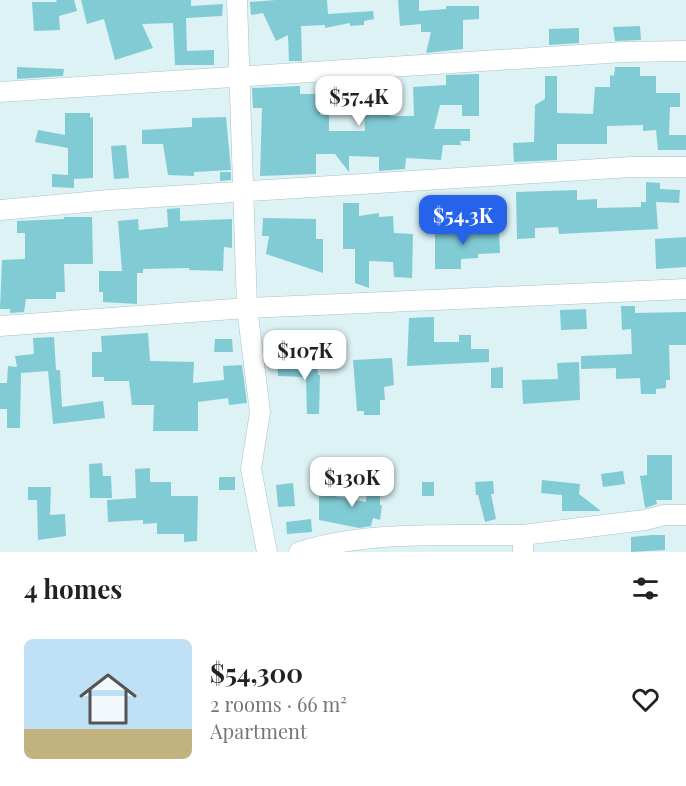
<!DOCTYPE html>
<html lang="en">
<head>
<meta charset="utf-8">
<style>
  body { margin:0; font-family:"Playfair Display",serif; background:#f6f6f6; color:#222; height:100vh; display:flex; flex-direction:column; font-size:22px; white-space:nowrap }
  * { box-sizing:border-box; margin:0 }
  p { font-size:20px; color:#767676 }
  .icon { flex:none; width:33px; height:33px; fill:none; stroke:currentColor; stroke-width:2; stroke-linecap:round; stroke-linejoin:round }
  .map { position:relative; height:552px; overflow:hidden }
  .side { display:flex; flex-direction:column; background:#fff; flex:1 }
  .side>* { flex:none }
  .price { position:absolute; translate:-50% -51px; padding:0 14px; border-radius:12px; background:#fff; color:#222; font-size:20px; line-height:39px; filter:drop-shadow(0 2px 3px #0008) }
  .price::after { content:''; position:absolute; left:50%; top:36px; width:18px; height:14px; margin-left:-9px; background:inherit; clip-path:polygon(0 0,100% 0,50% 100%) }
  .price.active { background:#2563eb; color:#fff }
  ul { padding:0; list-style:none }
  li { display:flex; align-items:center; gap:18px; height:150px; padding:0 24px }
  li+li { border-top:2px solid #e0e0e0 }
  li span { display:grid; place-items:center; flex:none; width:168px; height:120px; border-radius:9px; color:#555 }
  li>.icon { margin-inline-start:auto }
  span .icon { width:72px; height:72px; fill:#fffc; stroke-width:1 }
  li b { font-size:26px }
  h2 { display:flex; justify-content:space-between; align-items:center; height:72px; padding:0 24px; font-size:26px }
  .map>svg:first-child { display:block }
  .building { fill:#81cbd5 }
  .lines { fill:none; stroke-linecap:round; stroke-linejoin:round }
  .minor-casing { stroke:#acc2c5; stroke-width:21 }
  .minor { stroke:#fff; stroke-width:20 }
</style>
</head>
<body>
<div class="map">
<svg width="686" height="552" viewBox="0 0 686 552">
  <rect width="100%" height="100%" fill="#dcf2f5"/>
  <path class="building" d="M56,0H74L77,11L59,16L60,30L34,31L32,2H57Z
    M81,0H191V6L223,4L222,16L186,18L187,51L214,50V65H175L173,23L142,24L153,48L115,60L104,19L87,24Z
    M276,0H327L328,14L373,11L374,19L364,21V25L350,26V23L325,28V25L301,26L302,61H289L288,35L276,41L263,13L251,15L250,2Z
    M398,0H419V11L446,9V6H479V19L463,20V49L426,53L431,32H421V24L400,26Z
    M640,26L641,40L615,41L613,27Z
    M579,28V43L549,45V29Z
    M17,67L64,69L63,76L17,79Z
    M615,67H640V76H656V93H680V107H670L669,135H686V150H658L656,130L643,131V125L607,126V144H557V160L514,162L513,143L534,142L535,105L545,99V76H557V113L593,114L595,87H610V75L614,76Z
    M479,74V116H462V105H440L434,129H470V141H460L461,145H443L441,160L406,158L405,169L379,171V157L349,156V172L335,154H316V174L260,176L262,108H253L252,88L300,86V94H320V115H329V131H365L363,88H370L369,80H388L390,116H414L413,87L446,85V75Z
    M65,113H90V118L93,117V178L74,179V188L52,187V174L68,175V148L35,142L38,130L65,135Z
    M226,117L231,170L194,172V176L168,175L163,144H142V130L192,127V118Z
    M126,145L129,178L114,179L111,146Z
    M220,172H231V180L220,181Z
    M646,182L660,183V189L680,190L679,203L656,202L658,229L559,234L558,227L535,228V238L517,239L516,192L577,190V200L597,199V208L641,207V202H646Z
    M343,203H359V216L379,213V217L393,216L394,233L413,234L412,278L394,277L393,262L369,261V288L355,283V249H343Z
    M180,208V221L232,219V248L224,247L223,271L189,270V268L143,269V273H137V304L103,302V292H99V271H122L118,221L138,219L139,230L168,227L167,209Z
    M64,217H92L93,264H64L65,292H56V299H26L24,312L10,313V309H0L2,260L25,259V233H17V221L64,219Z
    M263,218L316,219V239H323V273L266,254L269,236H262Z
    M435,229L499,231L500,253L478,254V258L461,259V269H435Z
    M686,237V267L656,269L655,239Z
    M621,306H635V313L686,312V345H669L670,380H666V388L656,389V394H641L640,378L616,379V368L581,369V356L632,354L631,329L622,330Z
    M586,309L587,329L561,330L560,310Z
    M434,317V342H459V335H471V349H489V362L407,366L409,318Z
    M148,333L150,361L194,362L193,383L224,380L223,366L242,365L247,403L229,405L228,398L198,402V431H153L154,405H132L129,381H104V377H92V352H102L101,336Z
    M54,337L56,370H60L62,407L103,401L105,418L53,424L48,371L21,373L20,428H7V409H0V383H7L8,366L17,367L15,356L34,354L33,338Z
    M215,339H232L233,352H214Z
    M392,358L394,385L384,387L385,400H380V415H364V411H357L353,360Z
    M317,361L318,375H320L319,414H307L306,377L278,376V363Z
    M579,362L580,400L523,404L522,380L558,379L557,363Z
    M503,367V388H491V368Z
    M647,455H672V500H656L657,504L645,508L640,476L647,475Z
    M102,463L103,476H111L112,498H90L89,464Z
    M150,468V482H171V496H198L197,541L184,542V534H157V523L143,524V520L108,522L107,500L136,498L135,469Z
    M623,471L625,484L603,487L601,474Z
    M219,477H235V490H219Z
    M367,480H380V505H382L380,520L373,518L371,526L359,528L319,520V493L366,502Z
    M542,480L580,484L579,494L601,511H562V495L541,493Z
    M493,481L494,494H491L496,519L485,522L478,495H476L475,482Z
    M422,482H434V496H422Z
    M293,483L295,506L278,507L276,485Z
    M28,487H51L50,515L65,514L66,536L38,540L37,500H28Z
    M311,519L312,532L287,534L286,522Z
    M652,535H665V550L631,552V537Z"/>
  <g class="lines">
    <defs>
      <path id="minor" d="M237,0L247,308L260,412L251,469L267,552
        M0,92L624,52L686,51
        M0,210L109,200L631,167H686
        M0,326L247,308L686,289
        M523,535L645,520L664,515H686
        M299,552C370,530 449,536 523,535V552"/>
    </defs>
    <use href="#minor" class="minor-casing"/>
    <use href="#minor" class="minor"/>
  </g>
</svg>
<b class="price" style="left:359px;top:127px">$57.4K</b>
<b class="price active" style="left:463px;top:246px">$54.3K</b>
<b class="price" style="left:305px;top:381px">$107K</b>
<b class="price" style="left:352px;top:508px">$130K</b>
</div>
<section class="side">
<h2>4 homes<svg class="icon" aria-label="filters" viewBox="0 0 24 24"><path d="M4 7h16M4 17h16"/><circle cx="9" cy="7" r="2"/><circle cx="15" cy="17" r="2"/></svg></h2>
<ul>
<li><span style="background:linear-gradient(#bfe0f5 75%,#c2b280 0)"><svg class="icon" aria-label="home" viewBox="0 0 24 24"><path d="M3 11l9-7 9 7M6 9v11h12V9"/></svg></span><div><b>$54,300</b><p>2 rooms · 66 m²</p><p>Apartment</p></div><svg class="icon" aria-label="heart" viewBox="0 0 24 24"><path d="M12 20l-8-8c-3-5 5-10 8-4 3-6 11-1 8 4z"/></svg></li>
</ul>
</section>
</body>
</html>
